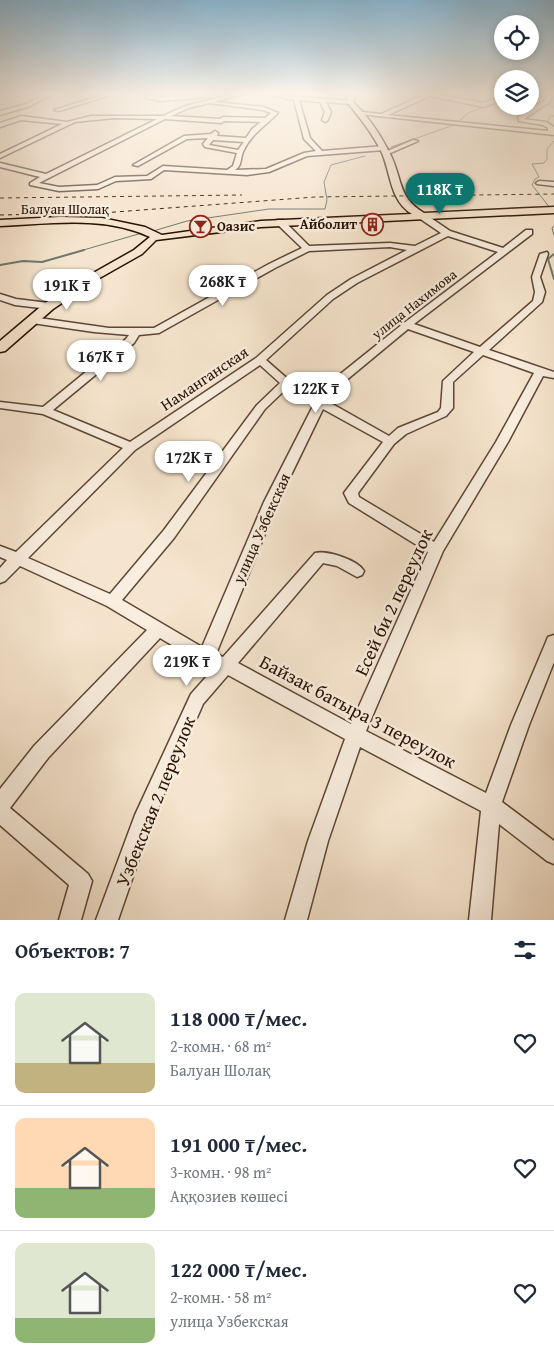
<!DOCTYPE html>
<html lang="ru">
<head>
<meta charset="utf-8">
<style>
  body { margin:0; font-family:"Gentium Book Plus",serif; background:#f2f2f3; color:#1f2937; height:100vh; display:flex; flex-direction:column; font-size:19px; white-space:nowrap }
  * { box-sizing:border-box; margin:0 }
  p { font-size:16px; color:#747a83 }
  .icon { flex:none; width:28px; height:28px; fill:none; stroke:currentColor; stroke-width:2; stroke-linecap:round; stroke-linejoin:round }
  .map { position:relative; height:920px; overflow:hidden }
  .drawer { display:flex; flex-direction:column; background:#fff; flex:1 }
  .drawer>* { flex:none }
  .controls { position:absolute; left:494px; top:15px; display:grid; gap:10px }
  .controls a { display:grid; place-items:center; width:45px; height:45px; border-radius:50%; background:#fff; box-shadow:0 2px 8px #0003; font-size:25px }
  .price { position:absolute; translate:-50% -42px; padding:0 11px; border-radius:18px; background:#fff; color:#222; font-size:16px; line-height:32px; filter:drop-shadow(0 1px 2px #0008) }
  .price::after { content:''; position:absolute; left:50%; top:30px; width:15px; height:11px; margin-left:-8px; background:inherit; clip-path:polygon(0 0,100% 0,50% 100%) }
  .price.active { background:#0f766e; color:#fff }
  ul { padding:0; list-style:none }
  li { display:flex; align-items:center; gap:15px; height:125px; padding:0 15px }
  li+li { border-top:1px solid #e0e1e3 }
  li span { display:grid; place-items:center; flex:none; width:140px; height:100px; border-radius:10px; color:#555 }
  li>.icon { margin-inline-start:auto }
  span .icon { width:60px; height:60px; fill:#fffc; stroke-width:1 }
  li b { font-size:21px }
  h2 { display:flex; justify-content:space-between; align-items:center; height:60px; padding:0 15px; font-size:21px }
  .map>svg:first-child { display:block }
  .lines { fill:none; stroke-linecap:round; stroke-linejoin:round }
  .stream-far1 { stroke:#6f796f; stroke-width:1 }
  .stream { stroke:#6f796f; stroke-width:2 }
  .minor-casing { stroke:#5d4635; stroke-width:3 }
  .major-casing { stroke:#2a1102; stroke-width:3 }
  .minor { fill:#f9eedf; fill-rule:evenodd }
  .major { fill:#f6e5ce; fill-rule:evenodd }
  .rail { stroke:#2a1102; stroke-width:1; stroke-dasharray:4 4; stroke-linecap:butt }
  .labels { text-anchor:middle; dominant-baseline:central; stroke-width:5; stroke-linejoin:round; paint-order:stroke }
  .far-street-label { font-size:14px; fill:#2a1102; stroke:#f9eedf }
  .far-poi-label { font-size:14px; font-weight:bold; fill:#2a1102; stroke:#f9eedf; text-anchor:end }
  .street-label { font-size:16px; fill:#2a1102; stroke:#f9eedf }
  .near-street-label { font-size:19px; fill:#2a1102; stroke:#f9eedf }
</style>
</head>
<body>
<div class="map">
<svg width="554" height="920" viewBox="0 0 554 920">
  <rect width="100%" height="100%" fill="#f6e5ce"/>
  <filter id="stains"><feTurbulence type="fractalNoise" baseFrequency=".004" numOctaves="4"/><feColorMatrix values="0 0 0 0 .2 0 0 0 0 .09 0 0 0 0 .02 0 0 0 .5 -.17"/></filter>
  <radialGradient id="worn" r=".72"><stop offset=".6" stop-color="#630" stop-opacity="0"/><stop offset="1" stop-color="#630" stop-opacity=".3"/></radialGradient>
  <g class="lines">
    <path class="stream-far1" d="M540,94L545,103L554,107
      M554,116H550L547,124L554,127
      M458,122L470,112L502,101
      M554,141L547,149V159L544,163L532,164L539,177L535,179L532,185L554,213
      M391,147L454,125
      M554,226L552,228L554,235
      M150,232L187,221L269,209H325L327,200L324,182L331,165L365,156
      M80,251L142,233"/>
    <path class="stream" d="M554,254L548,259L554,279
      M0,265L23,261L42,262L84,250"/>
    <defs>
      <path id="minor" d="M46,94H53L30,106L0,115V111L26,104Z
        M106,94H114L59,111L54,110Z
        M234,94H242L214,102L263,107L278,113C265,126 250,135 243,152C240,159 242,166 235,170L266,169L304,153L316,151L304,139L294,100L265,94L296,97L298,94H302L301,97L352,101L350,104L326,102L331,112L328,120L325,122L322,120L325,112L320,102L299,100L310,138L322,151L384,146L387,148L384,150L307,156L269,172L247,175L164,170L151,179L116,181L98,189L59,191L30,185V183L40,177L0,167V163L46,174L157,119L114,118L75,122L0,158V154L62,124L21,120L0,127V123L21,116L67,122L91,116H163L185,106ZM209,103L263,110L271,113L265,118L223,117L220,119L171,116L189,108ZM165,119L221,123L224,121L261,122L252,129L246,138L217,136L218,133L215,131L211,134L184,136L133,165L138,166L187,139L208,138L203,144L205,147L237,153L233,166L227,170L163,166L147,176L115,177L97,185L59,187L39,183ZM213,140L244,142L238,150L209,145Z
        M425,94H436L484,103L502,96V100L484,107L430,96L388,115L548,131V128L543,125L519,121L518,117L546,99L547,94H551V101L524,119L546,122L554,127V135L359,114L362,112L381,114Z
        M148,95L160,97L208,95L211,97L160,101L146,98Z
        M413,140L418,141L388,154L383,153Z
        M539,181L554,182V186L537,184L536,183Z
        M419,214H425L450,231L503,248L526,230H532V234L414,324L480,347L533,301L535,292L532,277L540,254L547,252L548,254L540,277L545,292L542,302L489,350L554,372V378L543,376L508,442L443,551L366,731L486,793L511,725L546,642L548,637L554,635V662L529,725L502,802L554,841V864L547,861L499,824L491,920H469L481,811L360,747L328,841L307,920H285L308,841L345,739L228,675L203,704L151,824L118,920H96L135,815L191,694L214,668L200,662L160,638L48,758L10,808L88,874L92,881L81,920H59L69,885L0,825V789L34,746L147,630L107,606L20,566L5,581L0,583V568L7,560L0,557V546L16,552L123,448L43,414L0,408V402L43,407L126,339L129,335L94,332L32,323L27,320L32,317L109,328H154L269,264L302,248L277,224V220H283L309,246L390,243L415,246L441,233L419,218ZM448,236L498,252L404,323L323,388L318,397L290,381L266,360L333,299L357,283ZM390,247L407,250L351,279L327,295L256,358L130,442L53,410L134,343L139,335L159,333L275,268L309,251ZM408,329L474,352L443,381L441,408L438,412L398,428L389,436L327,401L332,392ZM483,355L534,373L496,442L434,542L359,497L358,493L394,444L406,434L446,416L453,408V382ZM260,365L280,383L257,405L164,530L110,594L28,558L135,450ZM287,388L314,404L264,502L202,647L122,600L174,538L265,409ZM323,409L383,442L344,493L349,503L428,552L351,724L238,663L323,563L337,566L357,577L362,575L364,571C358,560 327,550 315,553L223,657L216,654L278,502Z
        M0,294L16,299L49,303L54,306L49,309L15,305L0,300Z"/>
      <path id="major" d="M350,94H357L353,102C368,116 380,134 389,152C403,177 396,196 424,213L554,207V213L261,227L156,240L142,254L96,280L53,309L5,351L0,352V341L45,303L88,276L134,250L150,237C104,215 49,224 0,226V220L60,217L102,218L145,227L162,235L261,221L412,214C390,201 391,174 382,153C373,134 360,118 347,102V98Z"/>
    </defs>
    <use href="#minor" class="minor-casing"/>
    <use href="#major" class="major-casing"/>
    <use href="#minor" class="minor"/>
    <use href="#major" class="major"/>
    <path class="rail" d="M0,198L242,195
      M0,215L102,213L315,197L554,194"/>
  </g>
  <linearGradient id="sky" x2="0" y2="1"><stop stop-color="#8ab8d4"/><stop offset="0.42" stop-color="#fbf3e9"/><stop offset="1" stop-color="#fbf3e9" stop-opacity="0"/></linearGradient>
  <rect width="554" height="223" fill="url(#sky)"/>
  <defs>
    <symbol id="building-ring" viewBox="-11 -11 22 22"><circle r="9.5" fill="#f9eedf" stroke="#8f2418" stroke-width="1.5"/><path d="M-4-6H4V6H1V3H-1V6H-4ZM-2.5-4.3h1.7v1.8h-1.7ZM.8-4.3h1.7v1.8H.8ZM-2.5-1h1.7V.8h-1.7ZM.8-1h1.7V.8H.8Z" fill="#8f2418"/></symbol>
    <symbol id="bar-ring" viewBox="-11 -11 22 22"><circle r="9.5" fill="#f9eedf" stroke="#8f2418" stroke-width="1.5"/><path d="M-6-5H6L.8 .8V4.5H3.5V6h-7V4.5H-.8V.8Z" fill="#8f2418"/></symbol>
  </defs>
  <g fill-rule="evenodd">
    <use href="#building-ring" x="360" y="212" width="25" height="25"/>
    <use href="#bar-ring" x="188" y="214" width="25" height="25"/>
  </g>
  <g class="labels">
    <g class="far-street-label">
      <text x="65" y="209">Балуан Шолақ</text>
      <text transform="translate(414 304) rotate(-38)">улица Нахимова</text>
    </g>
    <g class="far-poi-label">
      <text x="357" y="224">Айболит</text>
      <text x="217" y="226" text-anchor="start">Оазис</text>
    </g>
    <g class="street-label">
      <text transform="translate(204 378) rotate(-34)">Наманганская</text>
      <text transform="translate(261 528) rotate(-66)">улица Узбекская</text>
    </g>
    <g class="near-street-label">
      <text transform="translate(393 602) rotate(-65)">Есей би 2 переулок</text>
      <text transform="translate(358 711) rotate(28)">Байзак батыра 3 переулок</text>
      <text transform="translate(155 801) rotate(-68)">Узбекская 2 переулок</text>
    </g>
  </g>
  <rect width="100%" height="100%" filter="url(#stains)"/>
  <rect width="100%" height="100%" fill="url(#worn)"/>
</svg>
<div class="controls">
<a><svg class="icon" aria-label="locate" viewBox="0 0 24 24"><circle cx="12" cy="12" r="6"/><path d="M12 2v4M12 18v4M2 12h4M18 12h4"/></svg></a>
<a><svg class="icon" aria-label="layers" viewBox="0 0 24 24"><path d="M12 4l9 5-9 5-9-5zM3 14l9 5 9-5"/></svg></a>
</div>
<b class="price active" style="left:440px;top:215px">118K ₸</b>
<b class="price" style="left:223px;top:307px">268K ₸</b>
<b class="price" style="left:67px;top:311px">191K ₸</b>
<b class="price" style="left:101px;top:382px">167K ₸</b>
<b class="price" style="left:316px;top:414px">122K ₸</b>
<b class="price" style="left:189px;top:483px">172K ₸</b>
<b class="price" style="left:187px;top:687px">219K ₸</b>
</div>
<section class="drawer">
<h2>Объектов: 7<svg class="icon" aria-label="filters" viewBox="0 0 24 24"><path d="M4 7h16M4 17h16"/><circle cx="9" cy="7" r="2"/><circle cx="15" cy="17" r="2"/></svg></h2>
<ul>
<li><span style="background:linear-gradient(#dfe7d0 70%,#c2b280 0)"><svg class="icon" aria-label="home" viewBox="0 0 24 24"><path d="M3 11l9-7 9 7M6 9v11h12V9"/></svg></span><div><b>118 000 ₸/мес.</b><p>2-комн. · 68 m²</p><p>Балуан Шолақ</p></div><svg class="icon" aria-label="heart" viewBox="0 0 24 24"><path d="M12 20l-8-8c-3-5 5-10 8-4 3-6 11-1 8 4z"/></svg></li>
<li><span style="background:linear-gradient(#ffd9b3 70%,#8fb573 0)"><svg class="icon" aria-label="home" viewBox="0 0 24 24"><path d="M3 11l9-7 9 7M6 9v11h12V9"/></svg></span><div><b>191 000 ₸/мес.</b><p>3-комн. · 98 m²</p><p>Аққозиев көшесі</p></div><svg class="icon" aria-label="heart" viewBox="0 0 24 24"><path d="M12 20l-8-8c-3-5 5-10 8-4 3-6 11-1 8 4z"/></svg></li>
<li><span style="background:linear-gradient(#dfe7d0 75%,#8fb573 0)"><svg class="icon" aria-label="home" viewBox="0 0 24 24"><path d="M3 11l9-7 9 7M6 9v11h12V9"/></svg></span><div><b>122 000 ₸/мес.</b><p>2-комн. · 58 m²</p><p>улица Узбекская</p></div><svg class="icon" aria-label="heart" viewBox="0 0 24 24"><path d="M12 20l-8-8c-3-5 5-10 8-4 3-6 11-1 8 4z"/></svg></li>
</ul>
</section>
</body>
</html>
